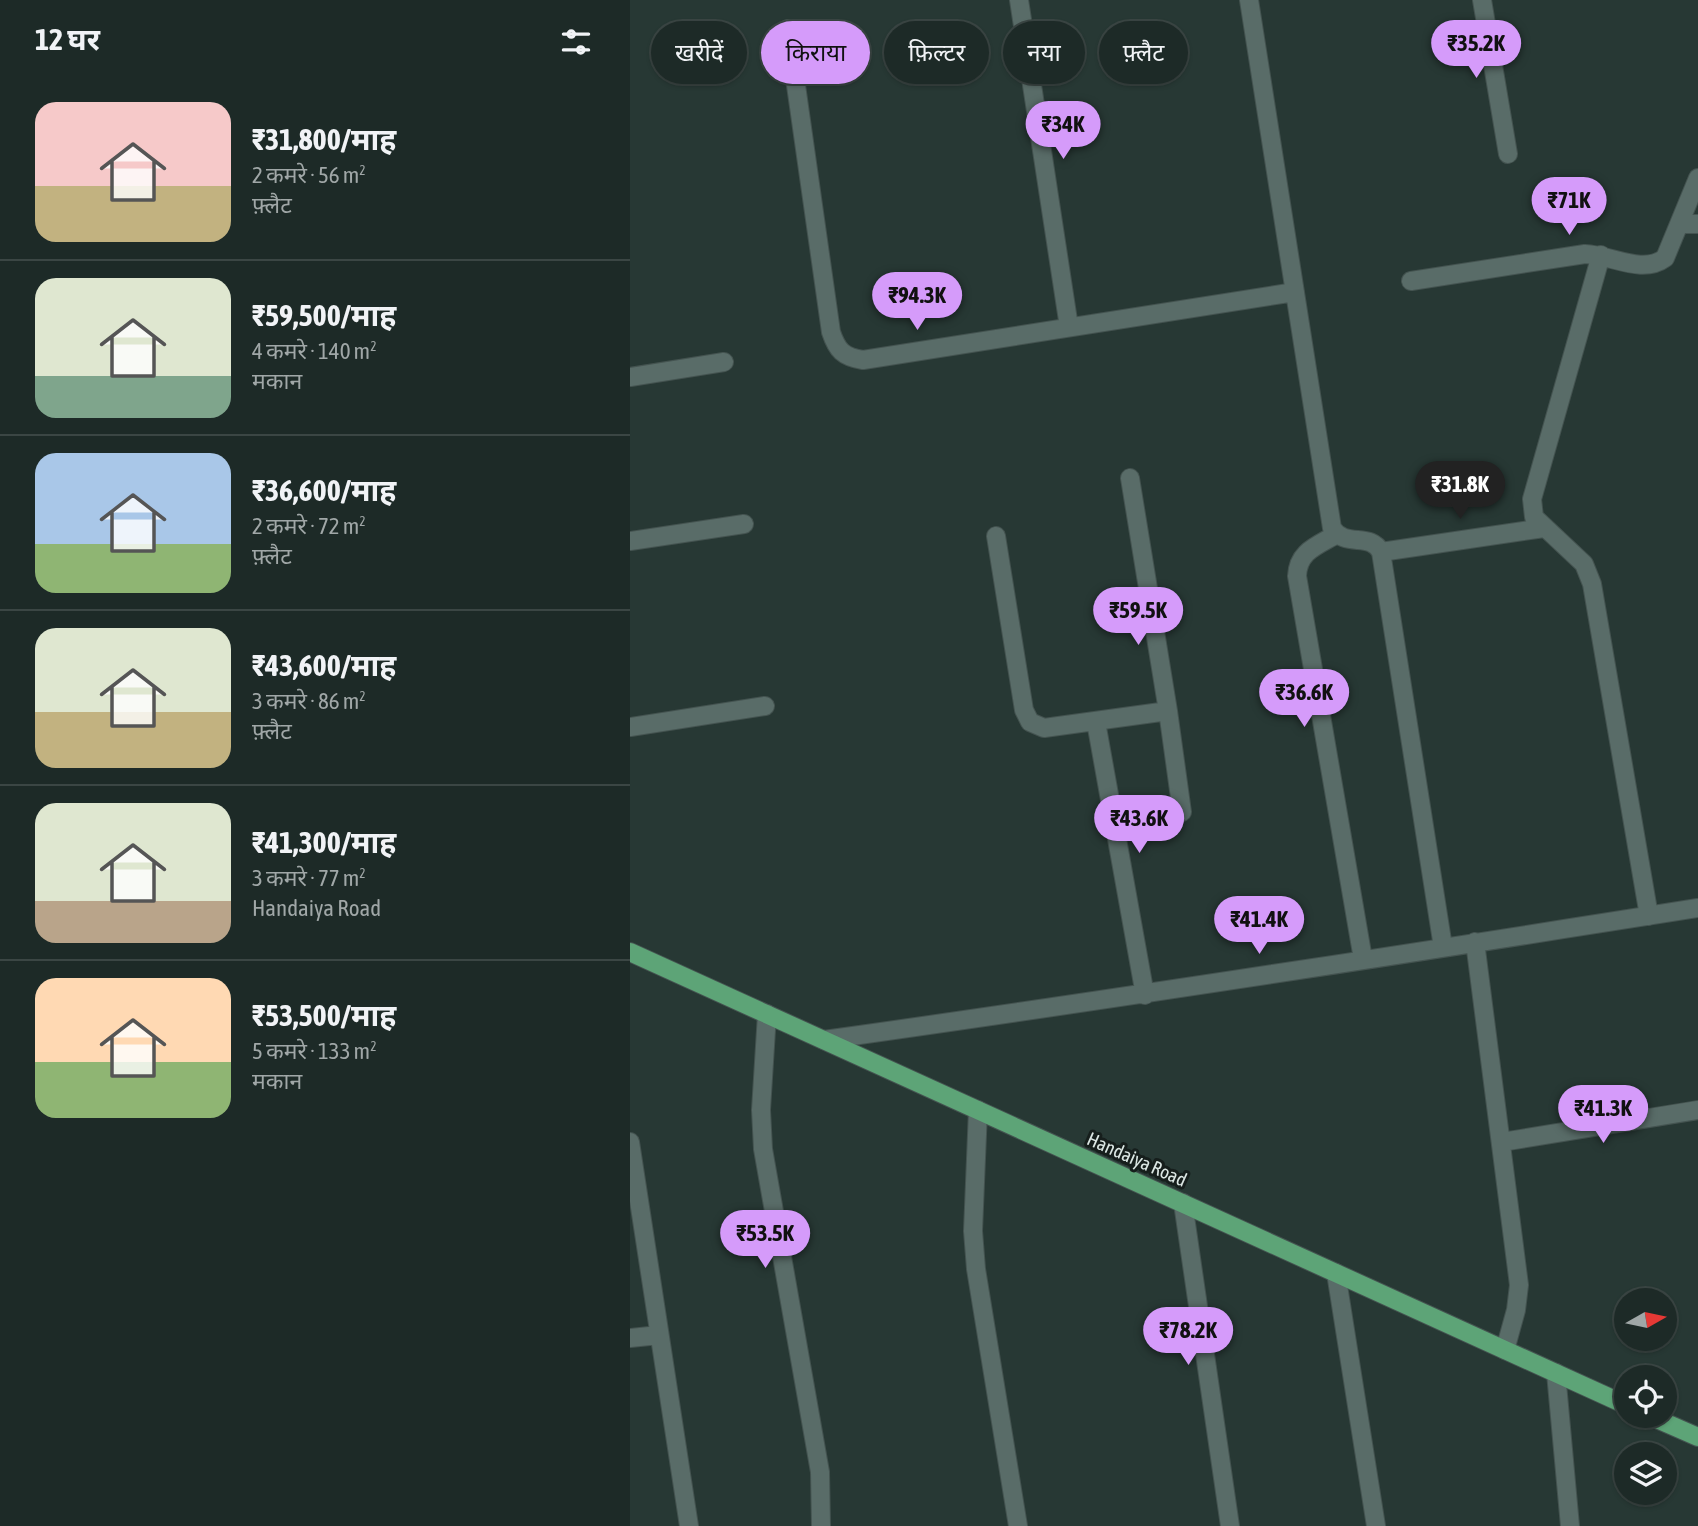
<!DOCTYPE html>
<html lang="hi">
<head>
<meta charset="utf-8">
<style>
  body { margin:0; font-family:"Asap Condensed","Noto Sans Devanagari",sans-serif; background:#2a3633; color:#f1f3f6; height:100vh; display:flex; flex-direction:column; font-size:26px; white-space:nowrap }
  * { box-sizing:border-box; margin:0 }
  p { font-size:23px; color:#a0a7a7 }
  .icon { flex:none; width:38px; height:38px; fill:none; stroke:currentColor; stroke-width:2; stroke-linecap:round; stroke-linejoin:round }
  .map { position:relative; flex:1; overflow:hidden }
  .drawer { display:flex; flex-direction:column; background:#1d2a27; width:630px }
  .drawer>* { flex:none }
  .top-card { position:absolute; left:21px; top:21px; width:665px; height:63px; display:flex; gap:14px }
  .needle { width:46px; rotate:81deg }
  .buttons { position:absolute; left:984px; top:1288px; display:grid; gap:14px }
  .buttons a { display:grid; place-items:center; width:63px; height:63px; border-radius:50%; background:#1d2a27; box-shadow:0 2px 5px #0004,0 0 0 2px #3b4644; font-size:35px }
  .price { position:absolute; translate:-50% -60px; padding:0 16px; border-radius:24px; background:#d59bfa; color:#111; font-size:23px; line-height:46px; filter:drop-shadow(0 2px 4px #0008) }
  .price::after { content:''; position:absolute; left:50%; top:42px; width:21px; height:16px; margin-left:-10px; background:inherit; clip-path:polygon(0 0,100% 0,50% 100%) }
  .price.active { background:#222; color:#fff }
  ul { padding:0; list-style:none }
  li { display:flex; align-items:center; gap:21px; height:175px; padding:0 35px }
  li+li { border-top:2px solid #3b4644 }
  li span { display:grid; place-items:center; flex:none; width:196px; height:140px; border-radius:21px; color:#555 }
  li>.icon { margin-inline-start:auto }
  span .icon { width:84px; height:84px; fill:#fffc; stroke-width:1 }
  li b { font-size:30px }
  h2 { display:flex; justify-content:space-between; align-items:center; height:84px; padding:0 35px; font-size:30px }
  .pill { padding:0 24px; border-radius:32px; background:#1d2a27; box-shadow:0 2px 5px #0004,0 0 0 2px #3b4644; font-size:24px; line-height:63px }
  .pill.active { background:#d59bfa; color:#111 }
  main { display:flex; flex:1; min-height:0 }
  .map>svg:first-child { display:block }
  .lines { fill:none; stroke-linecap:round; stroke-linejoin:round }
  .street-casing { stroke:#445350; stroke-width:20 }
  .primary-casing { stroke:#445350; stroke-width:20 }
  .street { stroke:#596c68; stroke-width:18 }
  .primary { stroke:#5da477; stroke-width:18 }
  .labels { text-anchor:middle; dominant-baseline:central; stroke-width:6; stroke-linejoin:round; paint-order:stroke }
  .street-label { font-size:19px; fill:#dce7e4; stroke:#161e1c }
</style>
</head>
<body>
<main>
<section class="drawer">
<h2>12 घर<svg class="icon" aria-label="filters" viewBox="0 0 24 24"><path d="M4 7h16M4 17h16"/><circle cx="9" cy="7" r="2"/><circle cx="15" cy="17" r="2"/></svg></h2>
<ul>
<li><span style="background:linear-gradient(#f6c9c9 60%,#c2b280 0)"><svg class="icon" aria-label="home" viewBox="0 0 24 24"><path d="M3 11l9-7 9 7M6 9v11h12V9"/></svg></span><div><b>₹31,800/माह</b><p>2 कमरे · 56 m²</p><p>फ़्लैट</p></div></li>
<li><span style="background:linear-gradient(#dfe7d0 70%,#7fa58c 0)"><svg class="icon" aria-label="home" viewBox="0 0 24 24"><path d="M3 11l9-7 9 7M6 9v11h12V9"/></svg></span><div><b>₹59,500/माह</b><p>4 कमरे · 140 m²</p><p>मकान</p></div></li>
<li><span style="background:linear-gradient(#a9c7e8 65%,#8fb573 0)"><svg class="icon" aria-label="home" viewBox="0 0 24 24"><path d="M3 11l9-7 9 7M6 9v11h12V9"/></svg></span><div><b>₹36,600/माह</b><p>2 कमरे · 72 m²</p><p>फ़्लैट</p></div></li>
<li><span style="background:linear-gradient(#dfe7d0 60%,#c2b280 0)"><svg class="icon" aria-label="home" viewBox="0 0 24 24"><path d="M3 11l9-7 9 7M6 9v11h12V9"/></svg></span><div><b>₹43,600/माह</b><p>3 कमरे · 86 m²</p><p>फ़्लैट</p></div></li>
<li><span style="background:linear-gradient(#dfe7d0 70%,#b9a48a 0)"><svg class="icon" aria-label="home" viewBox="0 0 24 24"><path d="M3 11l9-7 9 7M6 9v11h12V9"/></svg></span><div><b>₹41,300/माह</b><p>3 कमरे · 77 m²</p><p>Handaiya Road</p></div></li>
<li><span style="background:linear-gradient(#ffd9b3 60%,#8fb573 0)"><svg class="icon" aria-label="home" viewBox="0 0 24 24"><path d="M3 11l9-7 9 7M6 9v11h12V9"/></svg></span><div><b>₹53,500/माह</b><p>5 कमरे · 133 m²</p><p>मकान</p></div></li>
</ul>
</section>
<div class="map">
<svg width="1068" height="1526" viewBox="0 0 1068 1526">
  <rect width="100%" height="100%" fill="#273834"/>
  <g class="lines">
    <defs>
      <path id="street" d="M389,0L439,327
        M619,0L702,528C716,549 740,531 751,552L813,947
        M852,0L878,154
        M158,29L201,332C207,350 213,357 233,360L665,292
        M1049,224H1068
        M971,255L902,499L904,517L954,564L962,584L1019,916
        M781,281L955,254C982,255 1012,275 1035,258L1068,178
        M0,377L94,362
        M500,478L538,711L552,812
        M707,534C687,546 668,551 667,576L733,959
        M366,536L394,710L400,722L414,728L538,711
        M0,541L114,524
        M751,552L914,528
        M466,722L515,995
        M0,727L135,706
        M845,942L889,1285L886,1310L875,1350
        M137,1014L131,1110L133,1149L190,1472L191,1526
        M194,1040C486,999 777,954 1068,908
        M348,1110L343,1231L346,1269L388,1526
        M0,1142L59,1526
        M872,1142L1068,1110
        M553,1203L600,1526
        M706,1273L746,1526
        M0,1338L29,1335
        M926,1373L940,1526"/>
      <path id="primary" d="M0,952L996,1405
        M1020,1416L1068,1437"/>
    </defs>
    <use href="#street" class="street-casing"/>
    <use href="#primary" class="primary-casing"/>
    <use href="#street" class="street"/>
    <use href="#primary" class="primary"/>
  </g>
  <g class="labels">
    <g class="street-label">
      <text transform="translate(507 1159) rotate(24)">Handaiya Road</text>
    </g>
  </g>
</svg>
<div class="buttons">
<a><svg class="needle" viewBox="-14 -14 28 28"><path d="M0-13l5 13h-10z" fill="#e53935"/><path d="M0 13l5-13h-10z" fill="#a0a7a7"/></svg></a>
<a><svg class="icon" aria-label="locate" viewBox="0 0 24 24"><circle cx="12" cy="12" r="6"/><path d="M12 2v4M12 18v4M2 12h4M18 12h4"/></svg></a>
<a><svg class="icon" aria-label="layers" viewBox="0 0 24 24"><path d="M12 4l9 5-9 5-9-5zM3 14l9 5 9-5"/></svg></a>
</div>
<b class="price" style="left:846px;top:80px">₹35.2K</b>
<b class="price" style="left:433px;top:161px">₹34K</b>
<b class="price" style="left:939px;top:237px">₹71K</b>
<b class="price" style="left:287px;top:332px">₹94.3K</b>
<b class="price active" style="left:830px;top:521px">₹31.8K</b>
<b class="price" style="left:508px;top:647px">₹59.5K</b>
<b class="price" style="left:674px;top:729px">₹36.6K</b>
<b class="price" style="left:509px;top:855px">₹43.6K</b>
<b class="price" style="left:629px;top:956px">₹41.4K</b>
<b class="price" style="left:973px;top:1145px">₹41.3K</b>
<b class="price" style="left:135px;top:1270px">₹53.5K</b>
<b class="price" style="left:558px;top:1367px">₹78.2K</b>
<div class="top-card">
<a class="pill">खरीदें</a>
<a class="pill active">किराया</a>
<a class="pill">फ़िल्टर</a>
<a class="pill">नया</a>
<a class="pill">फ़्लैट</a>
</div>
</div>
</main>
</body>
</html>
